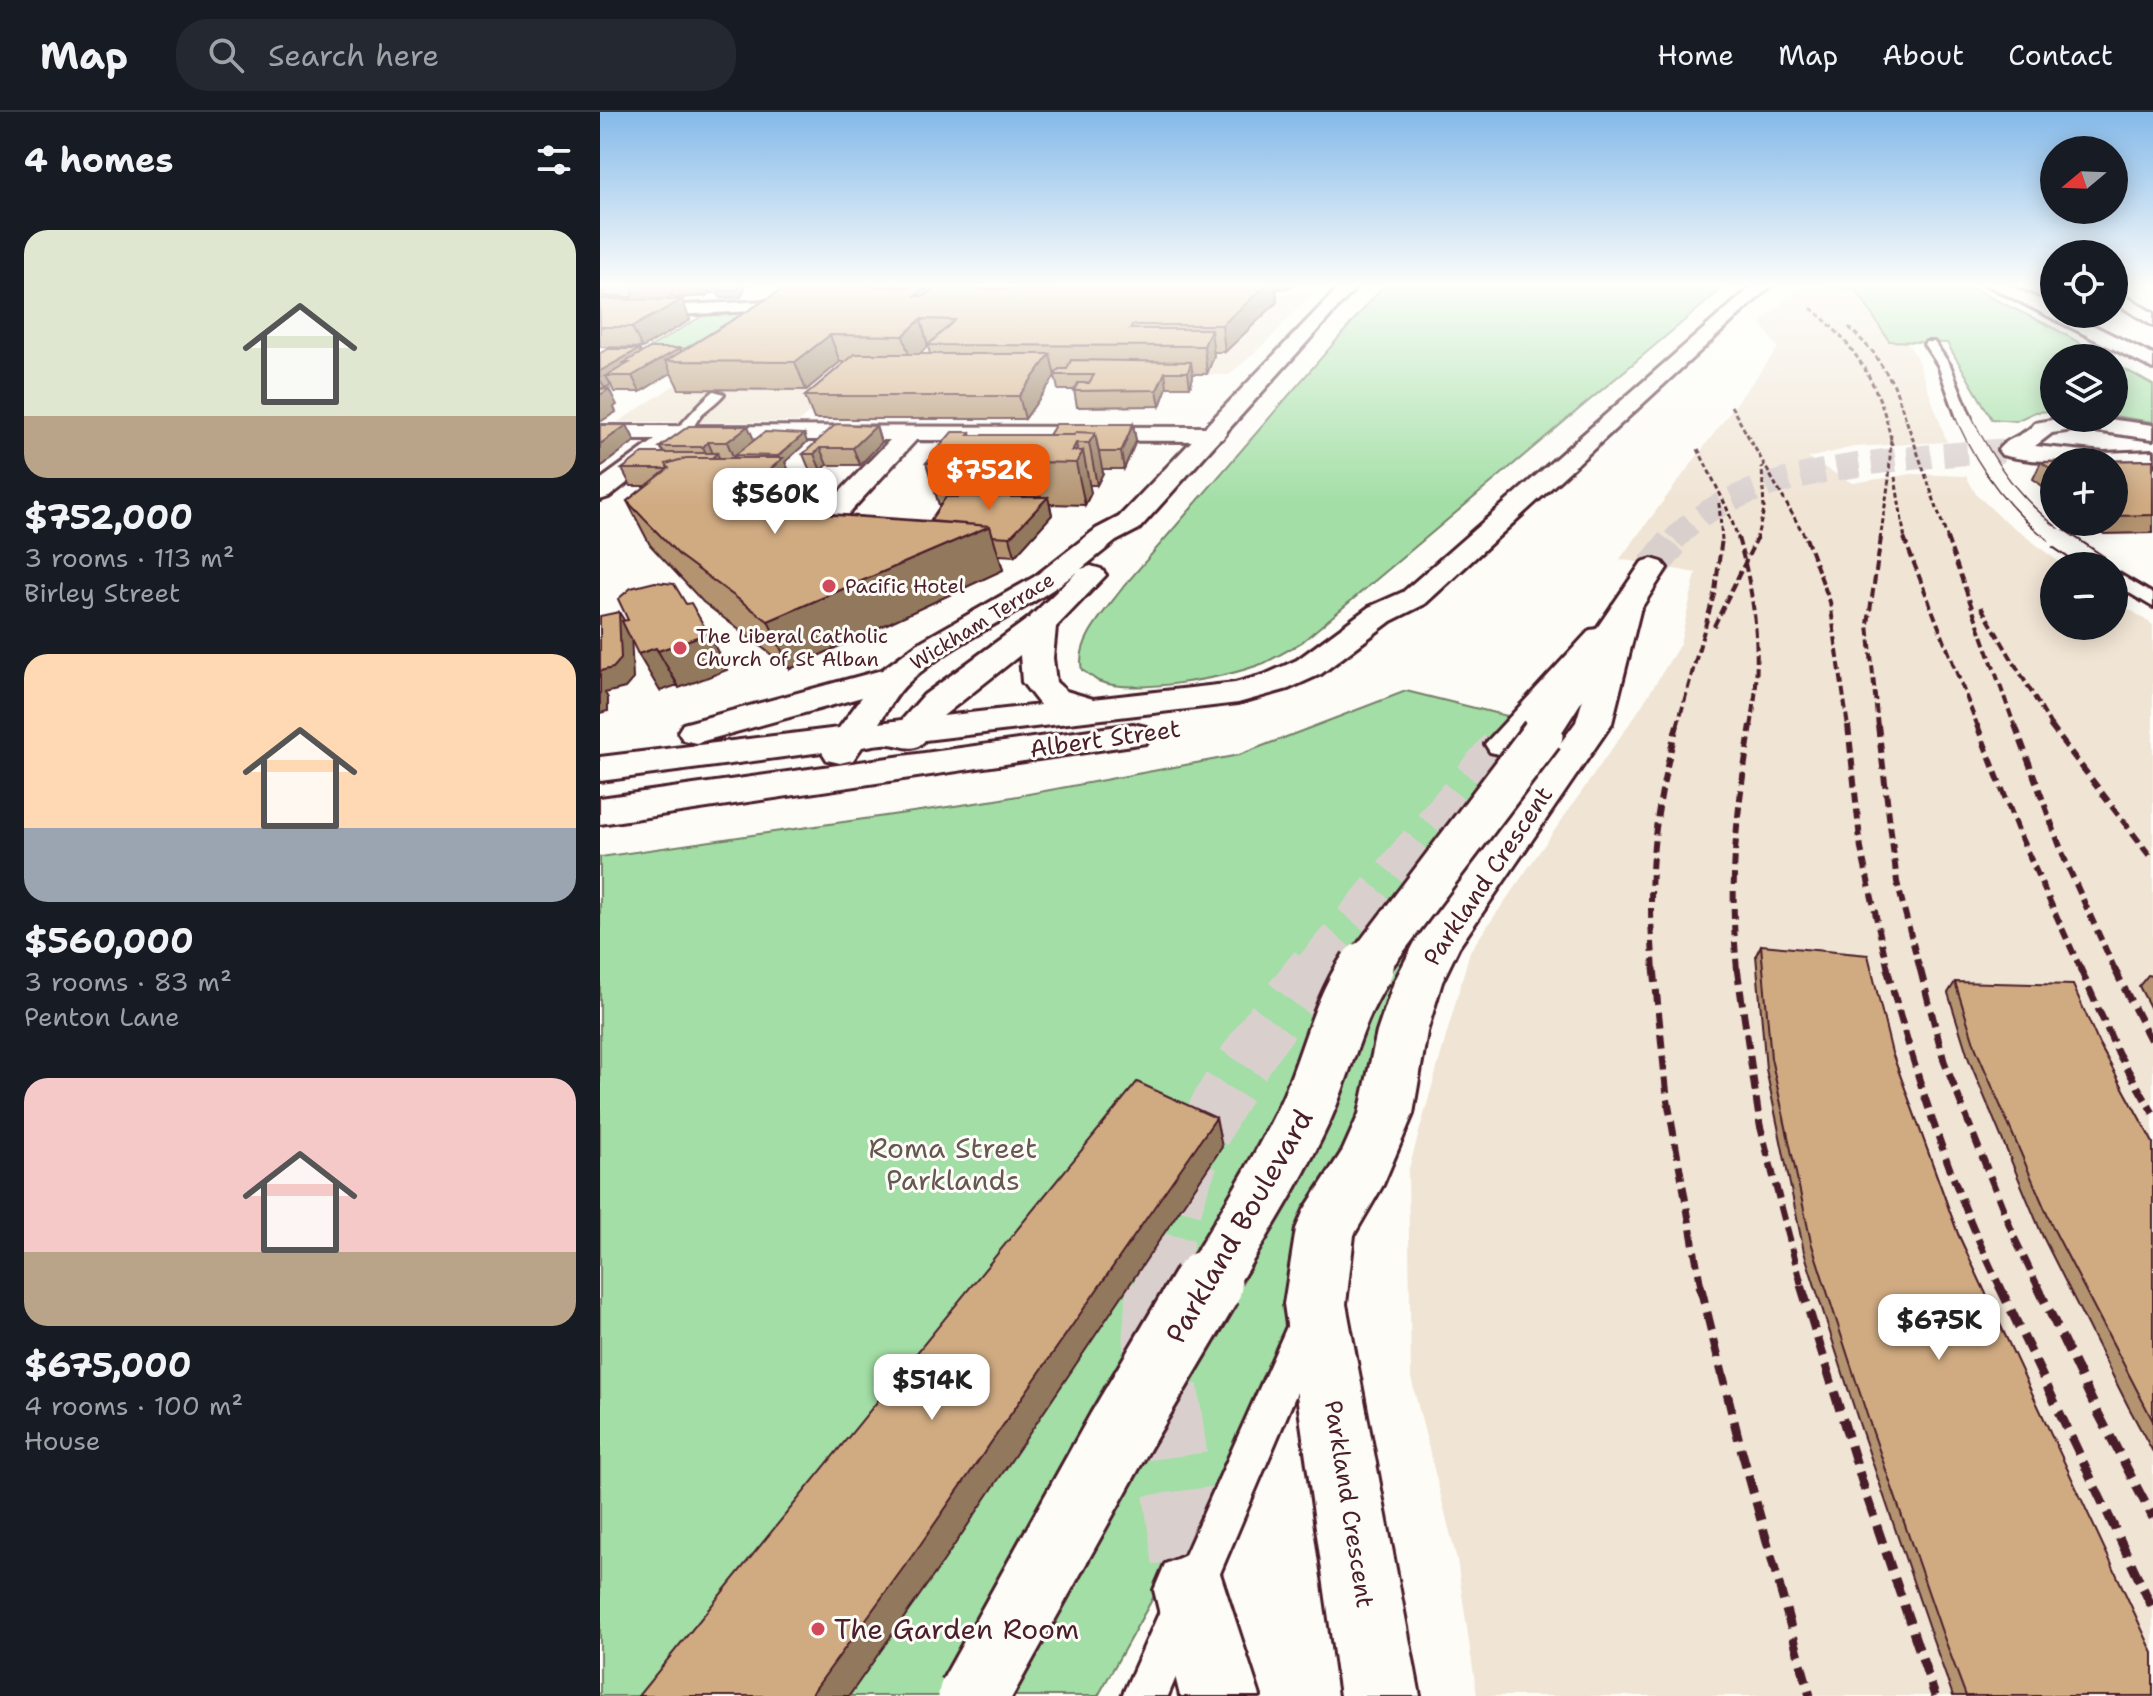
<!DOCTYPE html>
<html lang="en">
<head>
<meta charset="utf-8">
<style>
  body { margin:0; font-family:"Shantell Sans",sans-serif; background:#242831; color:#f1f3f6; height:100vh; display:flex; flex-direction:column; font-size:30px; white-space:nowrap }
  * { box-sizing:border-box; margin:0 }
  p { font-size:26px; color:#9ea1a6 }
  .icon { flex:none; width:44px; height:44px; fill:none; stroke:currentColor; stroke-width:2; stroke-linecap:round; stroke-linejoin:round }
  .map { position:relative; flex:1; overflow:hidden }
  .drawer { display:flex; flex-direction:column; background:#171b24; width:600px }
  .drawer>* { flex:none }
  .needle { width:52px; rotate:251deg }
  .tools { position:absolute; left:1440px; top:24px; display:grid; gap:16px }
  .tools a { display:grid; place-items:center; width:88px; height:88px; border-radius:50%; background:#171b24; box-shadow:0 4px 20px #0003; font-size:40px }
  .price { position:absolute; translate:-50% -68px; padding:0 18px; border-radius:16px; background:#fff; color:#222; font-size:26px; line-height:52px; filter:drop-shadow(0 2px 4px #0008) }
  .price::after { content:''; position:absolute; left:50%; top:48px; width:24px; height:18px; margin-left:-12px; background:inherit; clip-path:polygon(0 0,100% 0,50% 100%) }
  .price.selected { background:#ea580c; color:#fff }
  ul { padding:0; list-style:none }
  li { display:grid; align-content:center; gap:16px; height:424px; padding:0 24px }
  li span { display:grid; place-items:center; height:248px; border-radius:24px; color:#555 }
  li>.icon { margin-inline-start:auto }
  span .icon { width:144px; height:144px; fill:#fffc; stroke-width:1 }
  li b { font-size:34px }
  h2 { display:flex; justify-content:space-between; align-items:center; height:96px; padding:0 24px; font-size:34px }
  header { display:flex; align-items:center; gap:48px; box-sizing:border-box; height:112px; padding:0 40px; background:#171b24; border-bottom:2px solid #363941 }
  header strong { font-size:38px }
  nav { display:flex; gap:44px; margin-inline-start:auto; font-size:28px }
  .search { width:560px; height:72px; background:#242831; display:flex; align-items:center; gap:20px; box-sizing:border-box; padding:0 28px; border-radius:32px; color:#9ea1a6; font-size:30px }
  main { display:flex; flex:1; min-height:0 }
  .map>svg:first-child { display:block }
  .built { fill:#f0e4d4 }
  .green { fill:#a2dea5; stroke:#767e68; stroke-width:2 }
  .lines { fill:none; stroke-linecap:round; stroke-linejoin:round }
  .minor-tunnel-far2 { stroke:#d9d0ce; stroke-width:41; stroke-dasharray:41 21; stroke-linecap:butt }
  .minor-tunnel-far1 { stroke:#d9d0ce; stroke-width:53; stroke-dasharray:53 27; stroke-linecap:butt }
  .minor-tunnel { stroke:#d9d0ce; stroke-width:69; stroke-dasharray:69 35; stroke-linecap:butt }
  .tertiary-tunnel-far1 { stroke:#d9d0ce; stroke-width:24; stroke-dasharray:24 12; stroke-linecap:butt }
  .tertiary-tunnel { stroke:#d9d0ce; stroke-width:32; stroke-dasharray:32 16; stroke-linecap:butt }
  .service-casing { stroke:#4a1f2b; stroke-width:6 }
  .minor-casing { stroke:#4a1f2b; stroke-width:6 }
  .tertiary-casing { stroke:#4a1f2b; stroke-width:6 }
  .secondary-casing { stroke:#4a1f2b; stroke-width:6 }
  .service { fill:#fdfcf7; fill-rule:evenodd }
  .minor { fill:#fdfcf7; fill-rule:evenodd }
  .tertiary { fill:#fdfcf7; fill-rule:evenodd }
  .secondary { fill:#fdfcf7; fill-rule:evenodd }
  .rail-far4 { stroke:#4a1f2b; stroke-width:3; stroke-dasharray:5 3; stroke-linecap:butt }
  .rail-far3 { stroke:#4a1f2b; stroke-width:4; stroke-dasharray:9 4; stroke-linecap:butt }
  .rail-far2 { stroke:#4a1f2b; stroke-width:6; stroke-dasharray:11 6; stroke-linecap:butt }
  .rail-far1 { stroke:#4a1f2b; stroke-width:7; stroke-dasharray:15 7; stroke-linecap:butt }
  .rail { stroke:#4a1f2b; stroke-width:9; stroke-dasharray:19 9; stroke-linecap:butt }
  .service-bridge-far1-casing { stroke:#4a1f2b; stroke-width:17; stroke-linecap:butt }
  .service-bridge-casing { stroke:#4a1f2b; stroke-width:23; stroke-linecap:butt }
  .tertiary-bridge-far2-casing { stroke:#4a1f2b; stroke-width:47; stroke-linecap:butt }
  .tertiary-bridge-far1-casing { stroke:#4a1f2b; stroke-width:59; stroke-linecap:butt }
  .tertiary-bridge-casing { stroke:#4a1f2b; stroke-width:75; stroke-linecap:butt }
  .service-bridge-far1 { stroke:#fdfcf7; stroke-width:14 }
  .service-bridge { stroke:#fdfcf7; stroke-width:19 }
  .tertiary-bridge-far2 { stroke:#fdfcf7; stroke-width:41 }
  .tertiary-bridge-far1 { stroke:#fdfcf7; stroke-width:53 }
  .tertiary-bridge { stroke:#fdfcf7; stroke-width:69 }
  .wall { fill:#b39370; stroke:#4a1f2b; stroke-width:2; fill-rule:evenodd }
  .shaded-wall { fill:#92785b; stroke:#4a1f2b; stroke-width:2 }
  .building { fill:#d0ab82; stroke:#4a1f2b; stroke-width:2 }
  .poi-dot { fill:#d1495b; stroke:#fdfcf7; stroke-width:3 }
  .labels { text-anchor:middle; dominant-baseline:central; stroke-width:6; stroke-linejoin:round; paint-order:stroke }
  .far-poi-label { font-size:20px; fill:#4a1f2b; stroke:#fdfcf7; text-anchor:start }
  .far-street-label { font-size:20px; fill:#4a1f2b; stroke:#fdfcf7 }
  .street-label { font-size:24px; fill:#4a1f2b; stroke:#fdfcf7 }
  .near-park-label { font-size:28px; fill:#645850; stroke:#fdfcf7 }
  .near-street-label { font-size:28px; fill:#4a1f2b; stroke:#fdfcf7 }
  .near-poi-label { font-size:28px; fill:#4a1f2b; stroke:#fdfcf7; text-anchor:start }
</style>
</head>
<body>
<header>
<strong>Map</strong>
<div class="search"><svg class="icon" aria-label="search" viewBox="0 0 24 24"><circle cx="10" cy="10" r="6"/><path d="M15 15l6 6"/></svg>Search here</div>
<nav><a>Home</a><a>Map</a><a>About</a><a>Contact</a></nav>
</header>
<main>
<section class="drawer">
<h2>4 homes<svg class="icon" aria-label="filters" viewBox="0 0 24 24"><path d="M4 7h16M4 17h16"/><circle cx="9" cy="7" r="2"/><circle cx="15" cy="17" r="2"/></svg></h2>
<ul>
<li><span style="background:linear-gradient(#dfe7d0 75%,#b9a48a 0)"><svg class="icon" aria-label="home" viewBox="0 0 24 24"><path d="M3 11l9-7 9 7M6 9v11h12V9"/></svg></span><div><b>$752,000</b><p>3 rooms · 113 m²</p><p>Birley Street</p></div></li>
<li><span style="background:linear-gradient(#ffd9b3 70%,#9aa5b1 0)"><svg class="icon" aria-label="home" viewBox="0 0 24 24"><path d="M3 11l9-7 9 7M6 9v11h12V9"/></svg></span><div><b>$560,000</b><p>3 rooms · 83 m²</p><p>Penton Lane</p></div></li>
<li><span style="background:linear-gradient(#f6c9c9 70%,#b9a48a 0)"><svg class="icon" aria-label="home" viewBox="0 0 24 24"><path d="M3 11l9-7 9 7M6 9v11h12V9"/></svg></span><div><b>$675,000</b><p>4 rooms · 100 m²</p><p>House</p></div></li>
</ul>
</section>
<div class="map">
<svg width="1553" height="1584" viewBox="0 0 1553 1584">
  <rect width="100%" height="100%" fill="#fdfcf7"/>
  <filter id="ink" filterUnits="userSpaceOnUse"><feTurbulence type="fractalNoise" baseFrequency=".0125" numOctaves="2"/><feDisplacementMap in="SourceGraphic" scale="16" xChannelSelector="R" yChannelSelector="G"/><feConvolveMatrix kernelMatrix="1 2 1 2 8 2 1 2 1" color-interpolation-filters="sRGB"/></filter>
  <g filter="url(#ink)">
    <path class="built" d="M1203,171L1257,179L1289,229H1306L1316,244L1347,330L1254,335L1208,346L1252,371L1312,362L1366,364L1376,382L1399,404L1464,454H1454V514H1514V487L1553,513V1584H877L857,1448L811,1266L808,1060L870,839L1039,598L1080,532L1096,461L1020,447L1178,236L1161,211Z
      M712,180L667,230L629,263L257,257L199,310H18L193,196Z"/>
    <path class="green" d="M786,171H1129L702,530C690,537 677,545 664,551C628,565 534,584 498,569C493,566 487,561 482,558C475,528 507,498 524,474Z
      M1213,171H1361L1450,214L1506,246H1454V299L1435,300L1416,309L1392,307L1347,231L1289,229L1257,179Z
      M136,199L143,201L86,236L44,239L109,200Z
      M1514,251L1553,273V310L1514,304Z
      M806,579L907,604L783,941L729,1172L498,1584H0V745L396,688L639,643Z"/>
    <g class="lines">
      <path class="minor-tunnel-far2" d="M714,858L903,632"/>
      <path class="minor-tunnel-far1" d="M561,1175C571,1049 636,951 715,856"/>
      <path class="minor-tunnel" d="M561,1173L557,1228L591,1478"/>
      <path class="tertiary-tunnel-far1" d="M1074,428C1139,353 1316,345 1410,338"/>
      <path class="tertiary-tunnel" d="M1052,456L1076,426"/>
      <defs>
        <path id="service" d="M1326,230H1334L1350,253L1371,306L1369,309L1357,306L1338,253L1324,232Z
          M114,279L124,282C118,289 111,294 104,300C93,310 93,326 75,324L73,321C88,306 96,294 114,279Z
          M1514,459L1553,482V495L1514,472Z
          M706,1195L719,1201L725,1214L568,1584H522L693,1201Z"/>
        <path id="minor" d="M196,171H589L581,176L204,177L198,176Z
          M167,189L176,194L173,198L0,207V197Z
          M0,314L614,315L622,317L626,322L622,327L614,329L316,328L215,438L205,440L195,438L191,432L195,426L290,328H82L9,385L0,388V368L55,328H0Z
          M1024,490L1035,492L1040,499L1012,611L859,835L842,870L827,920L813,1002L783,1073L754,1123L746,1192L820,1584H740L684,1192L696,1117L704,1098L743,1038L759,1002L777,920L794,870L816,828L976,610L993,554L916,640L903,643L890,640L885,632L990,518L1004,516L1013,492Z
          M591,1441L617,1452L660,1584H580L554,1478L565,1452Z"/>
        <path id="tertiary" d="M743,171H760L539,417L516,429L481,457L491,454L501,457L506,463L456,515L453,546L456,570L466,579L493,587L635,571L664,563L697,548L769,495L803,480L1156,171H1174L825,492L791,509L721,562L688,577L638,591L325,628C314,642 302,633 289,632C281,631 270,634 262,635L253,648L240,651L227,648L222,640L0,669V645L239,616L262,585L96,631L83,628L78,620L83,612L282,558L320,530L434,465L496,417L519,405ZM478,459L429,506L324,583L302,608L279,611C288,598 296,582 308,571C357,525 425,502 478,459ZM420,543L422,570L440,593L343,604Z
          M1463,306H1501L1553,313V327L1480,317L1452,321L1435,334L1504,341L1553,339V353L1514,356V350C1476,350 1439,352 1402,343L1398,338C1407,325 1426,324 1435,311Z
          M1052,447L1062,450L1067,456L960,623L955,631L942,634L929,631L924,623L1042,450Z
          M533,612L546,615L551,623L546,631L0,712V686Z"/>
        <path id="secondary" d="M1383,171H1404L1454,194V202H1470L1553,243V257Z
          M1514,177L1553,201V214L1514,190Z"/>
      </defs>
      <use href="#service" class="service-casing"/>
      <use href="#minor" class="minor-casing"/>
      <use href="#tertiary" class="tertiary-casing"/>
      <use href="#secondary" class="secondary-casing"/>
      <use href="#service" class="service"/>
      <use href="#minor" class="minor"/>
      <use href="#tertiary" class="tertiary"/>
      <use href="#secondary" class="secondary"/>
      <path class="rail-far4" d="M1211,196C1256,233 1282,276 1292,333
        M1249,215L1273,240L1294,273L1348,428
        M1131,294L1207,428
        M1098,337L1126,394L1139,428
        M1295,365L1305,428
        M1119,391L1122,428
        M1156,428L1164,398L1162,354
        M1280,428L1289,367L1291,323"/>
      <path class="rail-far3" d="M1138,426C1157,489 1162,550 1151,615
        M1206,426L1230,490L1248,615
        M1304,426L1378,615
        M1347,426L1415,615
        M1381,495L1452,615
        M1114,514L1157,426
        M1077,615L1115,479L1122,426
        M1278,615L1268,512L1281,426"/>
      <path class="rail-far2" d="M1248,613L1261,737L1288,858
        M1278,613L1297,770L1320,858
        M1377,613L1421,726L1481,858
        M1415,613L1465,748L1515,858
        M1450,613L1553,748
        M1054,858C1046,767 1054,701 1077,613
        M1137,858C1129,768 1136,702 1151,613"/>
      <path class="rail-far1" d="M1054,856L1067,985L1101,1175
        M1137,856L1160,1013L1202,1175
        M1287,856C1316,965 1351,1073 1400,1175
        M1320,856L1344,949L1415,1127L1438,1175
        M1480,856L1518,941L1553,1001
        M1514,856L1553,933"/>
      <path class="rail" d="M1100,1173L1139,1329L1210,1584
        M1201,1173L1266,1382L1335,1584
        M1399,1173L1553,1497
        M1437,1173L1496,1297L1553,1406"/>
      <defs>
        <path id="service-bridge-far1" d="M1364,306C1387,356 1416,395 1461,428"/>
        <path id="service-bridge" d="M1458,426L1499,454"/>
        <path id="tertiary-bridge-far2" d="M764,858L942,623"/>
        <path id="tertiary-bridge-far1" d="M606,1175C641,1116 678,1059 706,998C727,951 737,899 766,856"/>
        <path id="tertiary-bridge" d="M373,1584L521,1318L607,1173"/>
      </defs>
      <use href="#service-bridge-far1" class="service-bridge-far1-casing"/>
      <use href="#service-bridge" class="service-bridge-casing"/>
      <use href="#tertiary-bridge-far2" class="tertiary-bridge-far2-casing"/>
      <use href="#tertiary-bridge-far1" class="tertiary-bridge-far1-casing"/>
      <use href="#tertiary-bridge" class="tertiary-bridge-casing"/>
      <use href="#service-bridge-far1" class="service-bridge-far1"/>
      <use href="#service-bridge" class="service-bridge"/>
      <use href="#tertiary-bridge-far2" class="tertiary-bridge-far2"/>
      <use href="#tertiary-bridge-far1" class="tertiary-bridge-far1"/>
      <use href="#tertiary-bridge" class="tertiary-bridge"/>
    </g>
    <path class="wall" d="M30,171H147L141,185L121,186L118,181H111L110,178L106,184L74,186L72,182L68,188H82L90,208L42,236L0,235V176L4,179L30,173Z
      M208,171H264V174L270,171H296L297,174L328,173L330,171H448L450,177H454L459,171H697L686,176L676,177L677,190L625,240H613L614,244L607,262H593V265L590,275H567L560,294L477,295L474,278H458L455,263L456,261H454L455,264L425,307H214L205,284L245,250H240L206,278L79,277L71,261L40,280H14L11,273L5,276H0V241L39,237L41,241L80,236L81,240ZM328,234L330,242H320Z
      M533,312L536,329L524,357H502L503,361L497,373H489L491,381L485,393L450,392L452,403L415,444L399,443L403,458L190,557L103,490L50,433L27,389L46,374H31L22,357L64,341L60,335L89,314L154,328L204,322L207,330L185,350L201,388L188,399L330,409L341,393H339L326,351L370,320L371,323H449Z
      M276,314L281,331L260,353H227L221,359H210L203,342Z
      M1553,348V421L1504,422L1489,410H1514V350H1454V383L1433,367L1441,350Z
      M1161,833L1292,941L1358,1122L1537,1508L1553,1584H1353L1332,1525L1260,1314L1204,1140L1166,957L1156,843Z
      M1548,863L1553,864V901L1539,874Z
      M1355,870L1499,932L1553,1031V1340L1528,1294L1443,1125L1369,948L1348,881Z"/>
    <path class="shaded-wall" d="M44,171H147L141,185L121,186L118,181H111L110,178L106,184L74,186L72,182L67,189L34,192L31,185L34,181L29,172Z
      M326,171H327L329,177L333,199L322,209L316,187L308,185Z
      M442,171H448L450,179H434Z
      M659,171H697L686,176L676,177L677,190L625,240L622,213Z
      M82,188L90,208L42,236L32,215Z
      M321,207L328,234L311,250L303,224Z
      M611,217L614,244L607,262L604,234Z
      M230,223L240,250L206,278L195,250Z
      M80,236L85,249H66L71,261L40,280L32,264Z
      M39,237L46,252L24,251L29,262L6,264L11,273L5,276L0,267V259Z
      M450,242L455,264L425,307L419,284Z
      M591,250L593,265L590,275L588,260Z
      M565,260L567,275L560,294L557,278Z
      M9,277L17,293L14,295L16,300L0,310V283Z
      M533,312L536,329L524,357L521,340Z
      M27,313L35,329L2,354L0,351V332Z
      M148,314L155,330L135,343L136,346L134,347L127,330Z
      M276,314L281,331L260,353L253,336Z
      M495,321L503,361L497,373L489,331Z
      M204,322L207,330L185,350L201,388L161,426L142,382L180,348L178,344Z
      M108,330L114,344L117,341L125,358L109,348L103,335Z
      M476,331L479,346L483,339L491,381L485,393L476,351L472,339Z
      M220,336L227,353L221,359L214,342Z
      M346,348L358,390L356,393L343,351Z
      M448,385L452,403L415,444L410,425Z
      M390,414L403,458L190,557L168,509Z
      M19,500L31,519L33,567L25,576L5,581L8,586V599L0,601V559Z
      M108,521L127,558L79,576L58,539Z
      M56,536L78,573L60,579L38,542Z
      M616,1006L622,1035L343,1450L249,1584H210Z"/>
    <path class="building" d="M111,171H141L138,178L118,179L120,174L109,175Z
      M208,171H234L229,174H203Z
      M237,171H260L255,174H232Z
      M270,171H294L289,174H265Z
      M301,171H326L321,175L296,174Z
      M330,171H353L345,177H333L328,181L326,175Z
      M353,171H442L436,177H345Z
      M459,171H669L622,213H532L530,217H611L604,234L328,233L355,208L321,207L303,224L230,223L195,250L66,249L188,174L326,175L315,184H325L333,177H454Z
      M30,173L34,181L31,185L0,184L8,175Z
      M0,187L82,188L32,215H0Z
      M50,236H80L32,264H6L29,251H24Z
      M8,237H39L0,259V241Z
      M255,242H450L419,284H205Z
      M471,248L591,250L588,260H565L557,278L474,279L478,271H489L494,263H455L459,257H467Z
      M0,277H9L0,283Z
      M236,312L276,314L253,336H220L214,342H203Z
      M456,312H533L521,340H499L495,321L476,320L474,323H449Z
      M0,313H27L0,332Z
      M89,314H148L127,330H108L103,335H60Z
      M165,320L204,322L178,344L135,343Z
      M352,320H370L368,323H474L476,320L495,321L489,331H476L472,339H483L476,351L346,348L343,351H326Z
      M43,341H117L112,346H86L66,352L68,357H22Z
      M86,346H183L142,382L164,398L390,414L168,509L80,444L27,389L69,356L66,352Z
      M1553,348V403L1514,404V350H1454V359L1441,350Z
      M346,385H448L410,425L393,424L390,414L330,409Z
      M55,470L74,472L86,492L91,491L108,521L58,539L56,536L38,542L22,509L28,508L18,487L31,476Z
      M19,500L21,547L13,556L0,559V504Z
      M1161,833L1268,843L1292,941L1358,1122L1553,1541V1584H1366L1342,1520L1268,1306L1211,1130L1171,946Z
      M1355,870L1473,873L1499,932L1553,1031V1309L1453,1116L1376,937Z
      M537,970L616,1006L320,1433L210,1584H38Z"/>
  </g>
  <linearGradient id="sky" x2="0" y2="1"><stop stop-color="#84b9e9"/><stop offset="0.44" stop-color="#fefefb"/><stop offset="1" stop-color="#fefefb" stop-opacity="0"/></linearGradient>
  <rect width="1553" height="393" fill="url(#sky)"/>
  <g class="poi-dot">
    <circle cx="229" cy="474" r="8"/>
    <circle cx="80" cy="536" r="8"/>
    <circle cx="218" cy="1517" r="8"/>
  </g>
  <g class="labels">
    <g class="far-poi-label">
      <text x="245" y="474">Pacific Hotel</text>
      <text x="96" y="524">The Liberal Catholic<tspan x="96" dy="23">Church of St Alban</tspan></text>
    </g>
    <g class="far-street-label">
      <text transform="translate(382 509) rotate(-32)">Wickham Terrace</text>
    </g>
    <g class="street-label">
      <text transform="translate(505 627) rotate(-8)">Albert Street</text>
      <text transform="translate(888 764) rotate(-56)">Parkland Crescent</text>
      <text transform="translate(749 1392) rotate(81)">Parkland Crescent</text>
    </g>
    <g class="near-park-label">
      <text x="353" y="1036">Roma Street<tspan x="353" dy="32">Parklands</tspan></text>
    </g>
    <g class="near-street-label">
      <text transform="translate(639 1114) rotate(-60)">Parkland Boulevard</text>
    </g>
    <g class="near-poi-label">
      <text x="234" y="1517">The Garden Room</text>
    </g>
  </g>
</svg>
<div class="tools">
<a><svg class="needle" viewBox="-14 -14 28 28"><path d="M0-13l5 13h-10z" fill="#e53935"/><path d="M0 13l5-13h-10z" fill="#9ea1a6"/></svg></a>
<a><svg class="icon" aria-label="locate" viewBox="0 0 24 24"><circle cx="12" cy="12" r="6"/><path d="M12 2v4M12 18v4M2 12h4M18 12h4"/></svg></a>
<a><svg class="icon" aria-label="layers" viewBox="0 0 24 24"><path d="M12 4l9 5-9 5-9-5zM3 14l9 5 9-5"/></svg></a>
<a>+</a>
<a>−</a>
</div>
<b class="price selected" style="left:389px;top:400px">$752K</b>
<b class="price" style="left:175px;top:424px">$560K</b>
<b class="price" style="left:1339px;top:1250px">$675K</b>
<b class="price" style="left:332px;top:1310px">$514K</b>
</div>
</main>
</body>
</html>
